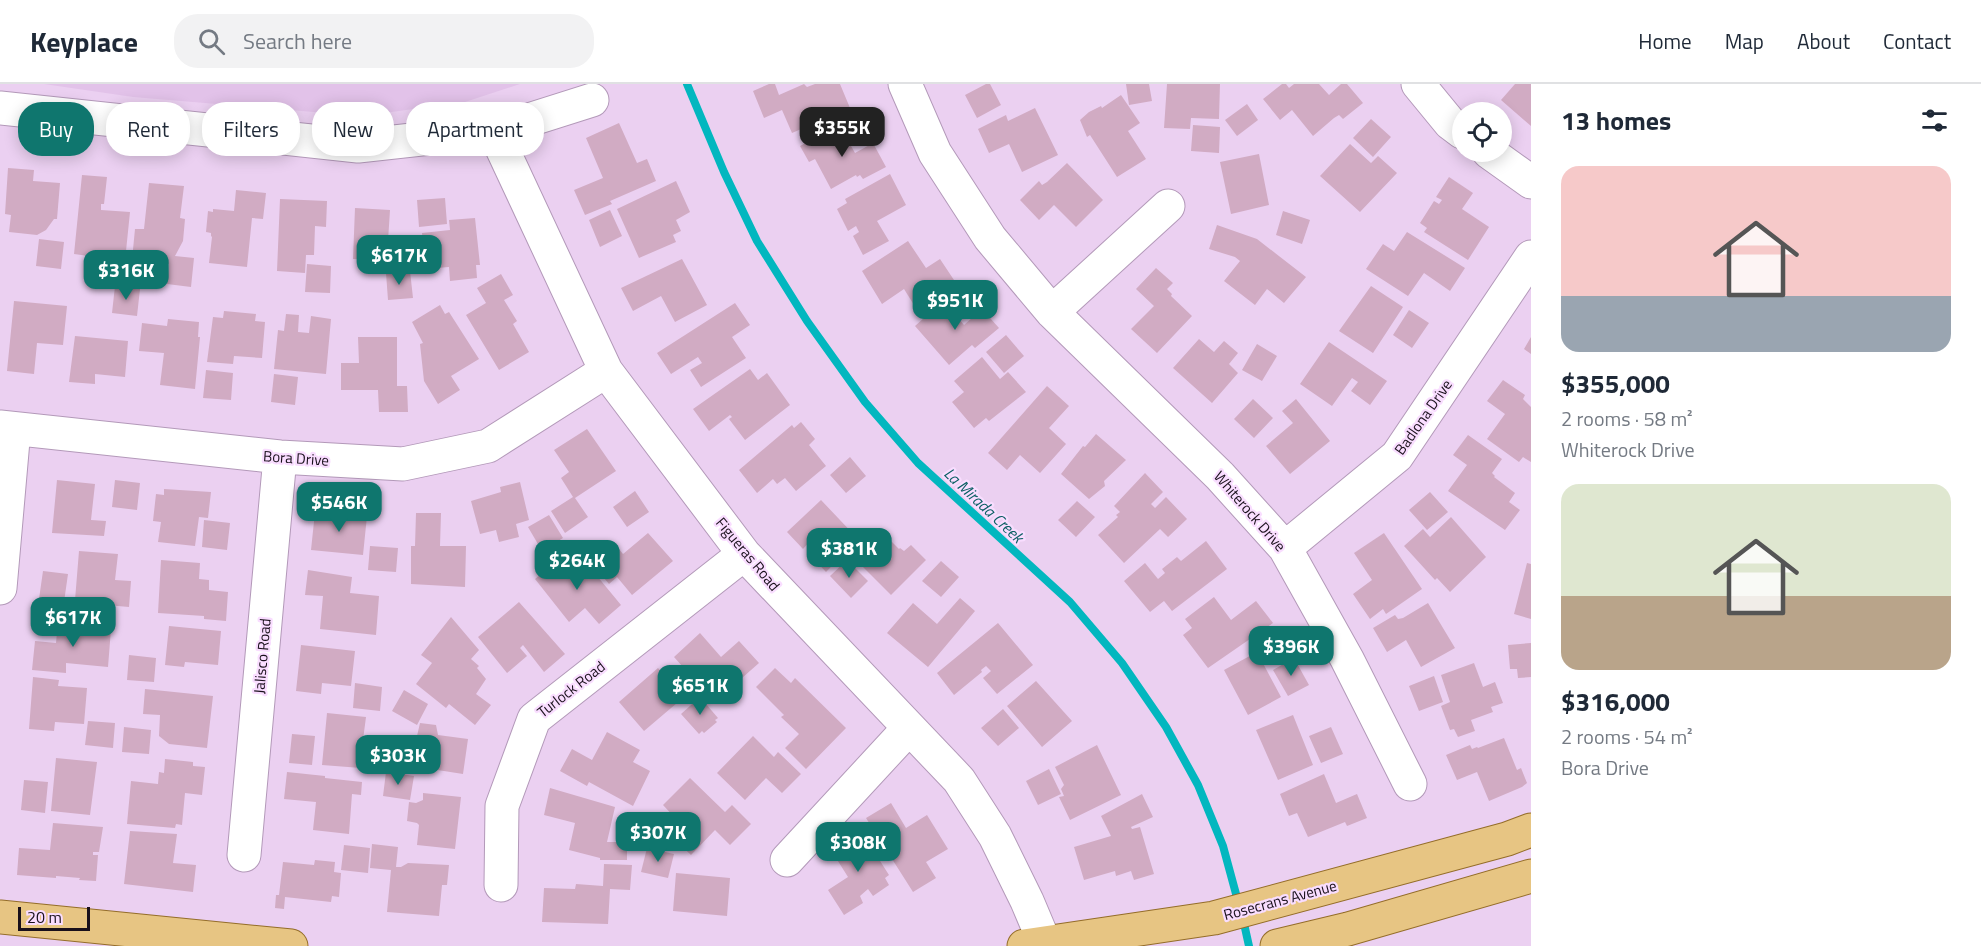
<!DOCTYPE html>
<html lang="en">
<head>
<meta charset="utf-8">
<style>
  body { margin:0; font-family:"Titillium Web",sans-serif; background:#f2f2f3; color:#1f2937; height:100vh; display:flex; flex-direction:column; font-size:22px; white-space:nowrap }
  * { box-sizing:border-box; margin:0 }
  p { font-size:20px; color:#747a83 }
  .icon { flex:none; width:33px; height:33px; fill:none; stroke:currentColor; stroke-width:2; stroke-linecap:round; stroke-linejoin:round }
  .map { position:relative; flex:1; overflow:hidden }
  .side { display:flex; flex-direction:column; background:#fff; width:450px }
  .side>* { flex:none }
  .hud { position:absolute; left:18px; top:18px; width:570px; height:54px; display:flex; gap:12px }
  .tools { position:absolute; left:1452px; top:18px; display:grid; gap:12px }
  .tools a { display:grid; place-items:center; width:60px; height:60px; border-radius:50%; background:#fff; box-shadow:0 3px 15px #0003; font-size:30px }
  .scale { position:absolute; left:18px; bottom:15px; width:72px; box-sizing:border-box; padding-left:6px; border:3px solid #19101b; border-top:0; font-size:16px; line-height:21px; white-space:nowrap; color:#19101b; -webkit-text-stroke:4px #f9ddff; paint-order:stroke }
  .price { position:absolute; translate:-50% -51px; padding:0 14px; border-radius:12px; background:#0f766e; color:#fff; font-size:20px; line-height:39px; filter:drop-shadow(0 2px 3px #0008) }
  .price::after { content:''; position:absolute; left:50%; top:36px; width:18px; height:14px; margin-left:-9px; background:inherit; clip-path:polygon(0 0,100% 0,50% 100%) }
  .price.selected { background:#222; color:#fff }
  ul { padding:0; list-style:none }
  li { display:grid; align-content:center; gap:12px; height:318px; padding:0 30px }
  li span { display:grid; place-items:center; height:186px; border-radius:18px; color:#555 }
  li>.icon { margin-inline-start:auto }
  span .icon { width:108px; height:108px; fill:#fffc; stroke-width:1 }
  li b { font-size:26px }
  h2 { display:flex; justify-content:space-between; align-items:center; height:72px; padding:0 30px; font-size:26px }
  .chip { padding:0 21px; border-radius:24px; background:#fff; box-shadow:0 3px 15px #0003; font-size:21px; line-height:54px }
  .chip.selected { background:#0f766e; color:#fff }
  header { display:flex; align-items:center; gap:36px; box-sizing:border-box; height:84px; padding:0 30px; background:#fff; border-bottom:2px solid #e0e1e3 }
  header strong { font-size:28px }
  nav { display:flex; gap:33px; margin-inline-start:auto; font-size:21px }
  .search { width:420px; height:54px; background:#f2f2f3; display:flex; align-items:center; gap:15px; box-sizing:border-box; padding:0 21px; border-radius:24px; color:#747a83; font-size:22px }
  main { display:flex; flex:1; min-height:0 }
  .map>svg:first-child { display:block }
  .built { fill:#e2c2e9 }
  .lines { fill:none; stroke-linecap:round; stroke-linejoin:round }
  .stream { stroke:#02b7bf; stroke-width:8 }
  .building { fill:#d1abc3 }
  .minor-casing { stroke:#b399b9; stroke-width:35 }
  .major-casing { stroke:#946d29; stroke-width:35 }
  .minor { stroke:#fff; stroke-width:33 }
  .major { stroke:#e7c583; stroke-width:33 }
  .labels { text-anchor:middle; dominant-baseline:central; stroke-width:4.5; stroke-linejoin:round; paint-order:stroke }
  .street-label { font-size:15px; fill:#19101b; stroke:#f9ddff }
  .water-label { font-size:16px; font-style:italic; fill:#0b5f63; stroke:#f9ddff }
</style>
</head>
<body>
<header>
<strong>Keyplace</strong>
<div class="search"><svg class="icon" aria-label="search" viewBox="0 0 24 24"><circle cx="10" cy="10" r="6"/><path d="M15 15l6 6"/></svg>Search here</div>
<nav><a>Home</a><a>Map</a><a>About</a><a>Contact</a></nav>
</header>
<main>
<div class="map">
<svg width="1531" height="862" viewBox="0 0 1531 862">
  <rect width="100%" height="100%" fill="#ebd0f1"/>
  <path class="built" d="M44,0H520L465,18L362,32L133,13Z"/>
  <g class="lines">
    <path class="stream" d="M687,0L724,88L757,157L807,237L865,318L918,379L1070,518L1122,579L1166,643L1198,701L1223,762L1239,821
      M1243,835L1249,862"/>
  </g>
  <path class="building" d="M769,0H775L779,11L804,0L807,3L815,0H840L850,24L792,49L782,26L764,34L753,7Z
    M986,0H990L1001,21L977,34L965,11Z
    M1126,0H1149L1152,17L1129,21Z
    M1167,0H1220L1219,35L1191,34L1190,45L1164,44Z
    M1282,0H1286L1289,4L1294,0H1319L1329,11L1341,0H1347L1363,19L1343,35L1339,31L1334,34L1313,52L1292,26L1280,36L1263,15Z
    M1515,0H1531V42L1501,16Z
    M1121,11L1140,39L1128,47L1146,75L1117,93L1090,51L1087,53L1080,36L1089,28L1101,22L1102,24Z
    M1247,20L1258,36L1237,52L1225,36Z
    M1035,24L1058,71L1022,88L1009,60L989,69L978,45L1006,31L1008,37Z
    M1371,35L1391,53L1373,73L1353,54Z
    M619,39L637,79L647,75L656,97L610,117L612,120L585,131L574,106L603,94L586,54Z
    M839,41L855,69L873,59L886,83L863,95L860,91L857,93L856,91L831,105L815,75L809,78L800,62Z
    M1193,41L1220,43L1219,69L1191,67Z
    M1350,60L1371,79L1378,72L1397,89L1360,128L1320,92Z
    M1259,70L1269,121L1231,130L1220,78Z
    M1067,79L1103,116L1076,143L1054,121L1039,136L1020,116L1039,97L1042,101L1047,98Z
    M8,84L34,86L33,97L60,99L57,135H54L46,146L37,151L9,148L11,131L5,130Z
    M890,90L906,121L877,137L889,157L863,171L853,152L859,148L856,142L848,147L837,125L847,119L845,115Z
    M82,91L107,93L104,120H101V126L130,128L125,177L74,170Z
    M1449,93L1473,109L1462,125L1489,143L1468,176L1424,148L1427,144L1420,139L1434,117L1439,120L1442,116L1436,113Z
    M676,97L690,128L676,136L681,147L673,151L676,158L639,174L617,125Z
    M149,99L184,102L180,134L185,135L183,157L175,172L194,174L191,203L167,200L169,180L132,176L135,145H144Z
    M236,106L266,109L263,135L252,134L247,183L209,179L212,153L211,152V149L206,148L208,127L213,128V125L234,127Z
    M445,114L447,140L419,143L417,116Z
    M280,115L327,117L326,143L315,142L314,171H306L305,189L277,187Z
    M355,124L390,126L388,157L394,158L393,177L353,175Z
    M610,126L622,152L600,163L589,136Z
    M1283,127L1310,136L1302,160L1276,151Z
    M475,134L480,181H476L477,194L450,197L449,183L425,185L422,149L450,146L449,136Z
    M1217,141L1257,155L1306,193L1284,219L1267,205L1255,221L1224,197L1240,177L1235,173L1209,165Z
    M1407,148L1465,184L1450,207L1424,189L1408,212L1366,185L1383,160L1394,167Z
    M39,155L64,158L61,185L36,182Z
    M908,157L926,184L940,175L954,196L914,221L904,205L882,220L862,187Z
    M682,175L707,221L675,238L661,212L633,227L621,204Z
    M307,180L331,182L330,209L305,208Z
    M1156,184L1173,199L1167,205L1172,210L1171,212L1192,232L1157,269L1131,245L1154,222L1136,205Z
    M410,187L413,214L388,216L386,189Z
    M501,190L513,211L504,216L517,237L513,240L529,268L499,286L466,231L486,219L477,204Z
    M115,202L140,205L137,232L112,229Z
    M1371,202L1403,223L1373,269L1339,247Z
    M14,217L67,222L63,261L37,259L34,290L7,287Z
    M943,217L950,225L953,222L962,232L959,235L964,241L982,225L999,244L975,264L972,261L949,281L915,242Z
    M735,219L750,241L732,253L746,274L701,303L690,286L702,279L698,273L671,290L657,269Z
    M440,221L445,230L449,228L479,275L451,292L460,306L438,320L424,297L420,260L423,259L412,238Z
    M1409,226L1429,239L1412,264L1393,251Z
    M224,227L256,230L255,237L265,238L262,274L234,272L233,280L207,278L213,233L223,234Z
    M286,230L299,231L298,248L309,249L311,232L331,235L326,290L274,285L278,246L284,247Z
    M168,235L199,238L198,253H200L195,305L160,301L164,269L139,267L142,239L167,242Z
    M1006,251L1024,272L1004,289L986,268Z
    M75,252L128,257L125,293L95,290V300L69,298Z
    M358,253H397V302H407L408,328H379L378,306H341V279H359Z
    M1531,253V270L1524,265Z
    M1199,255L1214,268L1224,257L1238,269L1229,280L1238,289L1212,319L1173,284Z
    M1329,258L1387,297L1370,321L1351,307L1358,298L1352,294L1332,322L1300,300Z
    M1257,260L1277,272L1262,297L1242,286Z
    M982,273L1000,295L1008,288L1026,308L989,337L986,334L974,344L952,318L964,308L954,297Z
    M750,285L758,296L767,289L790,321L745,356L729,335L732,333L730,331L709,347L693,325Z
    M206,286L233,289L231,316L203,314Z
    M274,290L298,293L295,321L271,318Z
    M1503,296L1525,311L1523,315L1531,323V378L1523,373L1519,378L1487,355L1505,330L1487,317Z
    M1047,302L1069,322L1049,344L1066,360L1040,389L1020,371L1007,386L988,369Z
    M1253,315L1273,334L1254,354L1234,335Z
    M1296,315L1330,357L1290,390L1266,362L1293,339L1282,327Z
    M801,338L815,355L809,361L826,382L796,407L785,394L777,400L773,395L757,409L739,386L792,341L794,344Z
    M587,345L616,387L575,414L588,433L565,449L551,427L573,413L561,394L569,388L554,366Z
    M1096,350L1126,376L1104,397L1105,402L1089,415L1061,390L1083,362L1085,363Z
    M1468,351L1502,375L1492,389L1495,392L1494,393L1515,409L1509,418L1520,426L1505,446L1448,407L1467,381L1453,371Z
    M850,373L866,392L846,409L830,391Z
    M1145,389L1163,408L1151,420L1155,424L1166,413L1187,435L1168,453L1160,445L1124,479L1098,451L1118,433L1116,431L1120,428L1114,422Z
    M57,396L95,400L91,436L106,437L104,452L52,449Z
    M115,396L140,399L137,426L112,423Z
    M520,398L529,436L516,440L519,453L499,458L496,446L480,450L471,417L501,408L500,403Z
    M164,405L211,408L208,434L199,433L195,462L158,458L161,438L153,437L156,410L164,411Z
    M635,407L649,428L627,443L613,423Z
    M1430,408L1448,428L1427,446L1409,426Z
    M821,416L858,455L826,488L808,469L815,462L810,457L803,465L787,448Z
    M1077,417L1095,433L1076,453L1058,436Z
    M315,428L367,432L363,471L311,466Z
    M416,429H441L440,462H466L465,503L411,500V462H415Z
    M549,431L563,454L542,467L528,443Z
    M1451,433L1486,473L1450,508L1437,494L1435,496L1404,462L1423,445L1430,453Z
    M204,436L230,439L227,466L202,463Z
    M880,446L899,465L900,464L904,467L911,461L926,476L891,511L853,473Z
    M648,449L673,477L632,511L617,493L609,500L593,481L603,472L606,476L619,465L623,470Z
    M1384,449L1422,505L1386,530L1383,525L1370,535L1353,510L1372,496L1354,469Z
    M1206,457L1227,485L1172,527L1164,517L1150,528L1124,497L1145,479L1158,495L1165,489L1162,485L1177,473L1181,477Z
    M370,462L398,464L396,488L368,486Z
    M79,467L118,470L115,496L131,497L129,523L84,519V517L75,516Z
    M564,471L579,489L588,481L621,521L599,540L585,524L569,538L535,495Z
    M161,476L200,479L199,495L209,496V506L228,508L226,537L204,535V532L158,529Z
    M847,476L868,497L851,514L830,492Z
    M941,477L959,493L941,513L922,497Z
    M1527,479L1531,480V535L1514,530Z
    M308,486L352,493L350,509L379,512L376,551L320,545L323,512L305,511Z
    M43,487L68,490L64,518L39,515Z
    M1214,513L1231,536L1256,517L1273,539L1208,584L1183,551L1192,544L1185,535Z
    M960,514L975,527L928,583L887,549L913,519L937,540Z
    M519,518L565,570L544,588L523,561L520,564L527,572L507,589L478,553Z
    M1428,519L1455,564L1421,583L1406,556L1387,568L1373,544L1395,531L1398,535L1403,534Z
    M451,533L479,566L471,575L479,582L477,584L486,595L476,610L491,621L475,641L449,620L446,624L416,600L432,579L421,571Z
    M58,538L111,545L108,583L66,579V589L32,586L35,557L56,559Z
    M998,539L1033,581L997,610L983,594L991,587L986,582L981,586L982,588L954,611L937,589Z
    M169,542L221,547L218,581L185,578L184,583L165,581Z
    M700,549L721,573L739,557L759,579L742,594L737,588L732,593L735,595L716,613L711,608L708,611L674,573Z
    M1531,559V593L1518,594L1517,585H1510L1508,561Z
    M301,561L355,567L351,602L322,599L321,610L296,607Z
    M1257,568L1281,613L1248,631L1224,586Z
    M129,571L156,574L154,598L127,596Z
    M1294,574L1309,601L1288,612L1273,586Z
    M1474,579L1483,603L1495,598L1503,619L1491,623L1493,628L1471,636L1475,647L1458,653L1454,645L1450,646L1441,622L1450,618L1441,591Z
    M658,584L684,613L644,647L619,618Z
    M775,584L791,599L795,594L846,644L806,685L785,664L799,650L781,633L784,631L756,603Z
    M1434,592L1443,618L1419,627L1409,602Z
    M33,593L59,596L58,602L87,604L84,640L55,638L54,647L29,645Z
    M1036,597L1072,637L1042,663L1007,622Z
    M355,599L382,603L380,627L353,624Z
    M145,605L213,612L207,664L169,660L159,652L160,631L143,630Z
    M404,606L428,620L417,641L392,627Z
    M700,613L718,634L715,636L717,638L704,649L702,647L699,650L681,630Z
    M1003,625L1019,644L998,662L981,644Z
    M327,629L366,633L363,656L377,657L374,685L322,681Z
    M1293,631L1313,681L1278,696L1256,646Z
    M88,637L115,639L113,664L85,661Z
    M420,639L436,641L438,651L468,655L463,690L412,682L413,679L400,677L403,658L405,659L410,651L417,652Z
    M124,643L151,646L149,670L122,668Z
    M1331,643L1343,670L1321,679L1309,652Z
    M607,648L640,666L633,678L650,687L633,722L589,698L587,702L560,687L572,665L592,676Z
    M292,650L315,652L312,681L289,679Z
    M753,652L774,673L778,668L801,690L782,709L766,694L745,716L717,689Z
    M1504,654L1517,686L1521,684L1527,699L1522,703L1489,717L1477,688L1457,696L1446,671L1470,661L1472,665L1477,663L1478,664Z
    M1097,661L1121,711L1070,736L1059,713L1064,712L1061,705L1064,701L1055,683Z
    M56,674L97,678L90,731L51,727Z
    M165,675L193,678V682L205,683L202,711L185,709L182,741L176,740L175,744L127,740L131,697L158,700L159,688L164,689Z
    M1049,685L1061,710L1038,721L1026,697Z
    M287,688L325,692V694L362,698L361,711L352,710L349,750L313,746L316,718L284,715Z
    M386,688L414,692L410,716L383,712Z
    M1324,690L1336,719L1357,710L1367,734L1347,742L1345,738L1308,753L1297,729L1289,732L1280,710Z
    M690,694L725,728L732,721L751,740L730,761L715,746L691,771L666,747L677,736L663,721Z
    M24,696L48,698L45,729L21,726Z
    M550,704L615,723L607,758H627V776H600V774L569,766L575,739L544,731Z
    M423,709L461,713L455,765L417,761L419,741L417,739L407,737L409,718L416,719L423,716Z
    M1142,710L1153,733L1131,743L1132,745L1140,743L1154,790L1134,796L1131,787L1116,792L1115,787L1084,796L1074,763L1111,752L1101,732Z
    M891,719L906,744L927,731L948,765L926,778L936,794L913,808L866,734Z
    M53,739L103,743L99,768H93V771H98L96,797L79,796L80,794L56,792V794L17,791L19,764L50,766Z
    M130,747L177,750L173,779L196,781L193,808L124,800Z
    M861,747L889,791L885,794L889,801L873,812L868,805L860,812L863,819L844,831L828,806L848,793L831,766Z
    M372,760L398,763L396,783H401L408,779L449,781L447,801H442L439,832L387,828L391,786L370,784Z
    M344,761L370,764L368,789L341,786Z
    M647,764L674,770L668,794L641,788Z
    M315,776L335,778L334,788L341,789L339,813L332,812L331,818L285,813L284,825L275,824L276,811H279L283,778L314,781Z
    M604,780L632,781L630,806L610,805L608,840L542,838L544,804L575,805L576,800L603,802Z
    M676,789L730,794L727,832L673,827Z"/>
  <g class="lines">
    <defs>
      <path id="minor" d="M905,0L935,69L990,154L1052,228L1220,392L1285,464L1347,575L1410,700
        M1418,0L1450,39L1462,48
        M0,24L358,62L494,47L592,16
        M494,47L606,287L744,470L959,696L995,752L1027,817L1046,862
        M1489,68L1531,98
        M1052,228L1168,122
        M0,343L280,373L403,380L488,362L606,287
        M1285,464L1397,372L1531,173
        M0,504L14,345
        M244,771L280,373
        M787,776L909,644
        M501,801L502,722L534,635L744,470"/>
      <path id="major" d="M0,833L291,862
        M1024,862L1214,834L1507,755L1531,746
        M1277,862L1348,845L1531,792"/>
    </defs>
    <use href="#minor" class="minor-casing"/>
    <use href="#major" class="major-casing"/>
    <use href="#minor" class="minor"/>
    <use href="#major" class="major"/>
  </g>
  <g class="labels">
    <g class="street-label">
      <text transform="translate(1423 333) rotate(-55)">Badlona Drive</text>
      <text transform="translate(296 374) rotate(4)">Bora Drive</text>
      <text transform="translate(1250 427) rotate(49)">Whiterock Drive</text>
      <text transform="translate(748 470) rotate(50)">Figueras Road</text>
      <text transform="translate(262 572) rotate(-85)">Jalisco Road</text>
      <text transform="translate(571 605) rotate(-38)">Turlock Road</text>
      <text transform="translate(1280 816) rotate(-15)">Rosecrans Avenue</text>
    </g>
    <g class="water-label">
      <text transform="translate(984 421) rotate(43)">La Mirada Creek</text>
    </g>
  </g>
</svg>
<div class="tools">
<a><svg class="icon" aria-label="locate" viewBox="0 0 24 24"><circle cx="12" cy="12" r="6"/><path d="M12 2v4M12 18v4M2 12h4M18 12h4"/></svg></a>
</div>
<div class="scale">20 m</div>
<b class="price selected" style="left:842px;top:74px">$355K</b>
<b class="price" style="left:399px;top:202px">$617K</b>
<b class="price" style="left:126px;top:217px">$316K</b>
<b class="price" style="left:955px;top:247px">$951K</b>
<b class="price" style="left:339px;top:449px">$546K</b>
<b class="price" style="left:849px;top:495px">$381K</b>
<b class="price" style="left:577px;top:507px">$264K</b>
<b class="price" style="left:73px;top:564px">$617K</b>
<b class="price" style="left:1291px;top:593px">$396K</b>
<b class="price" style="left:700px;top:632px">$651K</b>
<b class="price" style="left:398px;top:702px">$303K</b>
<b class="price" style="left:658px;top:779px">$307K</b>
<b class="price" style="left:858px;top:789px">$308K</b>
<div class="hud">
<a class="chip selected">Buy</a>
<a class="chip">Rent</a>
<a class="chip">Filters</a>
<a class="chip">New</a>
<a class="chip">Apartment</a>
</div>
</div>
<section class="side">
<h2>13 homes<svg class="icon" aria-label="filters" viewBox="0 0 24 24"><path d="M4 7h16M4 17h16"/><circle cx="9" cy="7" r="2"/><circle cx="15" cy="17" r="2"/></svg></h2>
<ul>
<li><span style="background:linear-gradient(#f6c9c9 70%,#9aa5b1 0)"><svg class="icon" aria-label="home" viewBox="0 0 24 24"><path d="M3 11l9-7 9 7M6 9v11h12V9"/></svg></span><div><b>$355,000</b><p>2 rooms · 58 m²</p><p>Whiterock Drive</p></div></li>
<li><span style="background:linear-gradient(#dfe7d0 60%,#b9a48a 0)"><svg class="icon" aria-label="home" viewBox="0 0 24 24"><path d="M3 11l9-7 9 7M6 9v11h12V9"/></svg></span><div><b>$316,000</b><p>2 rooms · 54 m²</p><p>Bora Drive</p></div></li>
</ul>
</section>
</main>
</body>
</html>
